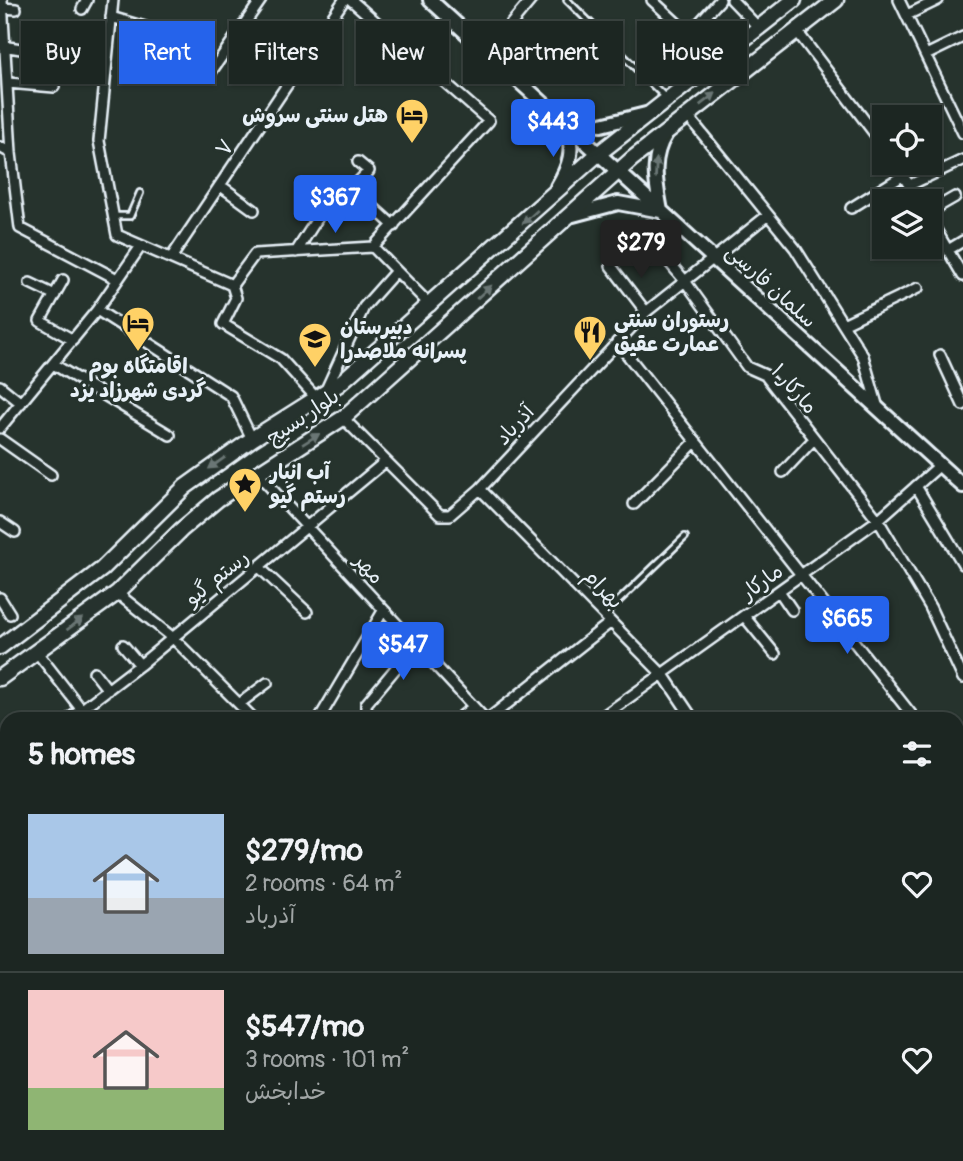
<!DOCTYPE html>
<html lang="en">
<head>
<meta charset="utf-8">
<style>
  body { margin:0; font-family:Pangolin,"Playpen Sans Arabic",sans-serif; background:#29322f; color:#f1f3f6; height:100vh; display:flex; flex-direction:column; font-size:26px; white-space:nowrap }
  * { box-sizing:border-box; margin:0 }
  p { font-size:23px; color:#a0a5a5 }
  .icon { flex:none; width:38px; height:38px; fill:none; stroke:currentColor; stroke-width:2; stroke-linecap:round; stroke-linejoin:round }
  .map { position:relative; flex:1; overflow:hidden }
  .sheet { position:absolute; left:0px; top:712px; width:964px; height:450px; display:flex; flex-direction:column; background:#1c2622; border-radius:21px 21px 0 0; box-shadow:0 2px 5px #0004,0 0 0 2px #3a4340 }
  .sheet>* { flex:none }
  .top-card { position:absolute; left:21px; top:21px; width:922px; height:63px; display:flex; gap:14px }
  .controls { position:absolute; left:872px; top:105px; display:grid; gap:14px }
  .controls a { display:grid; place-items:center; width:70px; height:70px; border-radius:0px; background:#1c2622; box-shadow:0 2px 5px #0004,0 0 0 2px #3a4340; font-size:35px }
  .price { position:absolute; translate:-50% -60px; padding:0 16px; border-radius:7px; background:#2563eb; color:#fff; font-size:23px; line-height:46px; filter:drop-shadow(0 2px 4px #0008) }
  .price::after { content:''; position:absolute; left:50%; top:42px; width:21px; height:16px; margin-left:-10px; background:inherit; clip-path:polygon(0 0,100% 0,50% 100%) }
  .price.current { background:#222; color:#fff }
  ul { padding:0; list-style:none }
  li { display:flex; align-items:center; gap:21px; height:175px; padding:0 28px }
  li+li { border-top:2px solid #3a4340 }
  li span { display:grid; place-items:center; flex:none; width:196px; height:140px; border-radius:0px; color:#555 }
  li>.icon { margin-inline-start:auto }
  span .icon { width:84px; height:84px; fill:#fffc; stroke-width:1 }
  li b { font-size:30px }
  h2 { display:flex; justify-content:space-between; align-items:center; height:84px; padding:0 28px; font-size:30px }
  .chip { padding:0 24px; border-radius:0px; background:#1c2622; box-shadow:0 2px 5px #0004,0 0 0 2px #3a4340; font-size:24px; line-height:63px }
  .chip.current { background:#2563eb; color:#fff }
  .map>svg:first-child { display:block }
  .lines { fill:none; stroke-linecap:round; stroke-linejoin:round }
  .service-casing { stroke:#e8f1f8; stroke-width:10 }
  .minor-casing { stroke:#e8f1f8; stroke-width:14 }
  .secondary-casing { stroke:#e8f1f8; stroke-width:18 }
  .primary-casing { stroke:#e8f1f8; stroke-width:19 }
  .service { stroke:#26332d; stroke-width:4.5 }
  .minor { stroke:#26332d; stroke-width:9 }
  .secondary { stroke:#26332d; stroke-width:12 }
  .primary { stroke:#26332d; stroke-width:14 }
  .oneway { fill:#6a7674 }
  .labels { text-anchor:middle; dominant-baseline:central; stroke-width:6; stroke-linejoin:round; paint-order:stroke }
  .poi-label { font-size:21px; font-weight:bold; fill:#e8f1f8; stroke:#26332d; text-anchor:start }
  .street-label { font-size:21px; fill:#e8f1f8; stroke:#26332d }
</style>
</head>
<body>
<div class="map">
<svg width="963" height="1161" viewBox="0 0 963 1161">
  <rect width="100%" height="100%" fill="#26332d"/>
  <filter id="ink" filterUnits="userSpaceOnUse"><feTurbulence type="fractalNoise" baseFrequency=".0143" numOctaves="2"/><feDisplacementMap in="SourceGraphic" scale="14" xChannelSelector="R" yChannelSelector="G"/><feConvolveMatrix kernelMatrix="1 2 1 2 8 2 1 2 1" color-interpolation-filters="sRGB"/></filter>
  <g filter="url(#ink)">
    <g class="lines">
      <defs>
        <path id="service" d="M567,0L666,98
          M114,216H130L140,193
          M604,615L685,537"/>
        <path id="minor" d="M2,0L11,153L20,228L117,279
          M113,0L99,141L117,235L232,285
          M351,0L489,121L373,247
          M652,0L718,61
          M732,0L759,28
          M899,0L963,133
          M3,8L16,9
          M82,9L87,0
          M907,15L938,0
          M111,17L145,27L211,72L261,0
          M796,30L884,146
          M689,34L720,0
          M2,46L34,51
          M926,55L963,37
          M8,83L54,87V71
          M520,84L543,55L511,24L531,0
          M687,115L795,248L863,356L878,408
          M0,147L11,153
          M358,162L369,171L352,188L394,226
          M895,163L919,201
          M910,185L963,160
          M221,186L254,210
          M851,208L904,175
          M929,212L955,197
          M929,218L963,276
          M647,226L653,243L685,281L747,367L765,375L878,520L930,607L963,678
          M948,250L963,241
          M296,252L317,219
          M171,258L344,0
          M611,266L646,312
          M63,280L40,321L73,340
          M30,283L55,295
          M232,285L255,254L373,247L431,306
          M232,285L236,298L223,324L281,359L318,400
          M97,310L231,396L252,439
          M843,324L918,288
          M617,342L915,719
          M940,355L963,405
          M53,364L170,435
          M0,386L21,403
          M325,392L364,307L396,271
          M343,418L440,515H450L480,489L646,312L768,215
          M0,428L97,310L141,246
          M0,439L51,475
          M783,472L814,439
          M257,473L485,719
          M916,486L963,564
          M480,489L664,676L693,719
          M634,504L696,441
          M0,522L15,532
          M259,567L307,612
          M779,591L792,610
          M117,593L172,637L254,719
          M0,598L10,614
          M744,616L775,654
          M123,645L140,665
          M36,651L89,719
          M94,672L108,690
          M239,704L267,683
          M69,719L140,665L386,461
          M319,719L383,611
          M373,719L366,709V704L415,645
          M458,719L473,707
          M488,719L611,622
          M599,719L878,520L940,465
          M0,760L7,754
          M957,779L963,788
          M0,811L7,808
          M957,847L963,843
          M962,890L963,889
          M0,1039L7,1032
          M957,1046L963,1053
          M0,1074L7,1084
          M352,1155L357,1161
          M500,1155L504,1161
          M618,1155L622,1161
          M834,1155L839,1161
          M934,1155L939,1161
          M0,1161L7,1155
          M130,1161L138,1155
          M225,1161L233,1155
          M470,1161L478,1155
          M688,1161L696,1155"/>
        <path id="secondary" d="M430,0L963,486
          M561,120L601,125L646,114
          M557,187C569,167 576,149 565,126
          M573,215L618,203L661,211C656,183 650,159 666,134"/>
        <path id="primary" d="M0,647L102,569L185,487L252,439L339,384L598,154L794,0
          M0,678L117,593L181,530L218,499L343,418L632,159L836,0"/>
      </defs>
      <use href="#service" class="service-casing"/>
      <use href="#minor" class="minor-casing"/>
      <use href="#secondary" class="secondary-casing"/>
      <use href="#primary" class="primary-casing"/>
      <use href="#service" class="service"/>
      <use href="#minor" class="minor"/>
      <use href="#secondary" class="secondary"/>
      <use href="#primary" class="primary"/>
    </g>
    <defs><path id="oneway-solid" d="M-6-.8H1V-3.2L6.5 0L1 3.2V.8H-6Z" transform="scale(1.75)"/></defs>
    <g class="oneway">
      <use href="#oneway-solid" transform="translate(708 99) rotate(-38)"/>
      <use href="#oneway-solid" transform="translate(656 168) rotate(-87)"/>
      <use href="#oneway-solid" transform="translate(530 217) rotate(138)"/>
      <use href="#oneway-solid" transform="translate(484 292) rotate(-42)"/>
      <use href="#oneway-solid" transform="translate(311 439) rotate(-32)"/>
      <use href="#oneway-solid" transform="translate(217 463) rotate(145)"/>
      <use href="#oneway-solid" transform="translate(75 624) rotate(-36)"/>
    </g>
  </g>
  <defs>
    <symbol id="hotel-pin" viewBox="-11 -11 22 30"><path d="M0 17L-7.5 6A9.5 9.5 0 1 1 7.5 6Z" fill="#ffd166" stroke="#26332d"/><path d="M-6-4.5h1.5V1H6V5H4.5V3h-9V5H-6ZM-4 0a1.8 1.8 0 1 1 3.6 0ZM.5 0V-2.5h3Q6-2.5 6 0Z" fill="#111"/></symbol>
    <symbol id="restaurant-pin" viewBox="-11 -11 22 30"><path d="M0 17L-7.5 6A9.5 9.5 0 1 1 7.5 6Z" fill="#ffd166" stroke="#26332d"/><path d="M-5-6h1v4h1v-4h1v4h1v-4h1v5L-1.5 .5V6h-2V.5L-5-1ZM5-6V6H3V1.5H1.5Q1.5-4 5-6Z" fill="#111"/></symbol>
    <symbol id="school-pin" viewBox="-11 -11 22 30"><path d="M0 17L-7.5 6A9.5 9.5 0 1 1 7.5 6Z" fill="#ffd166" stroke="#26332d"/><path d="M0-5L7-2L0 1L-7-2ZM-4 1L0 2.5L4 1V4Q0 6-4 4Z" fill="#111"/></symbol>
    <symbol id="sight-pin" viewBox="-11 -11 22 30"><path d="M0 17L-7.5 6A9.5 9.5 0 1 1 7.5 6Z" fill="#ffd166" stroke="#26332d"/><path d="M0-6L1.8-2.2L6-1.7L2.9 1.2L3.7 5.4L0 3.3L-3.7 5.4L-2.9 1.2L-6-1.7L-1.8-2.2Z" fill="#111"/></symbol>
  </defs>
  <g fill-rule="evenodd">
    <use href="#hotel-pin" x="393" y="96" width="38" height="52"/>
    <use href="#hotel-pin" x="119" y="304" width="38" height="52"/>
    <use href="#restaurant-pin" x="571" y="313" width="38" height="52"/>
    <use href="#school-pin" x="296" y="320" width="38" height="52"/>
    <use href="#sight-pin" x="226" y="465" width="38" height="52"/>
  </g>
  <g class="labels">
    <g class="poi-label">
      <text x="388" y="115" text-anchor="end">هتل سنتی سروش</text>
      <text x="614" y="320">رستوران سنتی<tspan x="614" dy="24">عمارت عقیق</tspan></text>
      <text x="340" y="327">دبیرستان<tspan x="340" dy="24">پسرانه ملاصدرا</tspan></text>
      <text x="138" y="366" text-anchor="middle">اقامتگاه بوم<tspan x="138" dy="24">گردی شهرزاد یزد</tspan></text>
      <text x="270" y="472">آب انبار<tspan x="270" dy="24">رستم گیو</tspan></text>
    </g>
    <g class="street-label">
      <text transform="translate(225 148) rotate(-56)">۷</text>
      <text transform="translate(771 286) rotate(42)">سلمان فارسی</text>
      <text transform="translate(794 389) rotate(49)">مارکار ۱</text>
      <text transform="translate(303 417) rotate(-34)">بلوار بسیج</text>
      <text transform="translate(515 425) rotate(-47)">آذرباد</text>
      <text transform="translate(369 569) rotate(48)">مهر</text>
      <text transform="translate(217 578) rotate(-39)">رستم گیو</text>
      <text transform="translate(762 582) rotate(-36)">مارکار</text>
      <text transform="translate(603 589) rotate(46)">بهرام</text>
    </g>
  </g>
</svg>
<div class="controls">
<a><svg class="icon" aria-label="locate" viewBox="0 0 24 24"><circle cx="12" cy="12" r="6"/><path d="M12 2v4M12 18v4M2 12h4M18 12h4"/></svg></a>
<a><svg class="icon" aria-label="layers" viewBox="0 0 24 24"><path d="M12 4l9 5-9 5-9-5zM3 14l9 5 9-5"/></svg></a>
</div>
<b class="price" style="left:553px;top:159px">$443</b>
<b class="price" style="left:335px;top:235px">$367</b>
<b class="price current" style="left:641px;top:280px">$279</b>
<b class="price" style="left:847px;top:656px">$665</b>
<b class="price" style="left:403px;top:682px">$547</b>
<div class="top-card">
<a class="chip">Buy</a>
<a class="chip current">Rent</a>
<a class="chip">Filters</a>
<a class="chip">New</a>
<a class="chip">Apartment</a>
<a class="chip">House</a>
</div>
<section class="sheet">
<h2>5 homes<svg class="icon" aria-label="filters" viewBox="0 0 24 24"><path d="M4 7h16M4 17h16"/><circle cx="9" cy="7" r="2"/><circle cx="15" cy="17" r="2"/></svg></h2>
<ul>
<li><span style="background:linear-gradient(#a9c7e8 60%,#9aa5b1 0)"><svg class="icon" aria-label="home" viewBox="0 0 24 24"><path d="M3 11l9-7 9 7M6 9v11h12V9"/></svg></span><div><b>$279/mo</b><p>2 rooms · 64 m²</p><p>آذرباد</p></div><svg class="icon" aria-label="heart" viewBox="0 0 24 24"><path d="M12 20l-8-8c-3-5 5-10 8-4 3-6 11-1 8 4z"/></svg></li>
<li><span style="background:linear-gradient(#f6c9c9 70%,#8fb573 0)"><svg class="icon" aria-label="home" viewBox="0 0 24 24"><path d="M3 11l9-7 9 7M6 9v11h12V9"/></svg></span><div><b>$547/mo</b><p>3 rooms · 101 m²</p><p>خدابخش</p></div><svg class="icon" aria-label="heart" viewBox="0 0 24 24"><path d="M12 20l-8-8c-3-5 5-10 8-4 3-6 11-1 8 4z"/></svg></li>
</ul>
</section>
</div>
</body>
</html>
